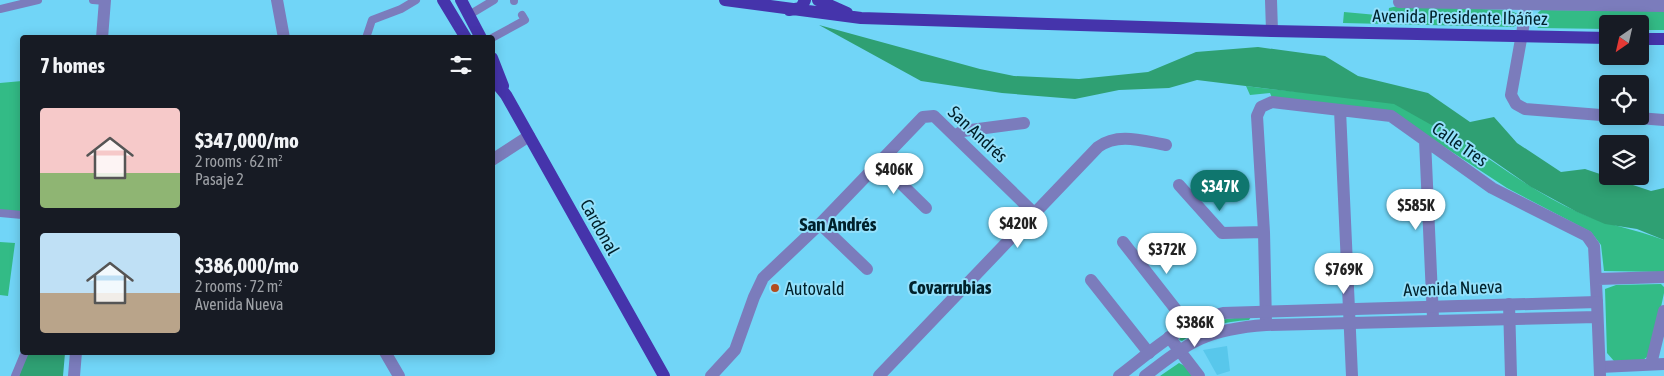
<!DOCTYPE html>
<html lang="en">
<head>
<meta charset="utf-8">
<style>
  body { margin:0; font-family:"Asap Condensed",sans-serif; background:#242831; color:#f1f3f6; height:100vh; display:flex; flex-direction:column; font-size:19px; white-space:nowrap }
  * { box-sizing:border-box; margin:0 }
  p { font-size:16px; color:#9ea1a6 }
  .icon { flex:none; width:28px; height:28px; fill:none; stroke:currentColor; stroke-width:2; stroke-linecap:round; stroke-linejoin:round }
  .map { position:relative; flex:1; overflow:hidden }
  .details { position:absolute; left:20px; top:35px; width:475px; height:320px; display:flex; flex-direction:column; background:#171b24; border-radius:5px; box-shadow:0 2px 12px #0003 }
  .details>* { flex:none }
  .needle { width:32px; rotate:214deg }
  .fabs { position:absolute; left:1599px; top:15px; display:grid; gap:10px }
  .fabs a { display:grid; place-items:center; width:50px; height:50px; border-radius:5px; background:#171b24; box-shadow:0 2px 12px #0003; font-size:25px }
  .price { position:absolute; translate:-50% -42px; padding:0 11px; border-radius:18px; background:#fff; color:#222; font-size:16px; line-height:32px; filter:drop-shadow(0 1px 2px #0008) }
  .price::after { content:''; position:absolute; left:50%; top:30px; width:15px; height:11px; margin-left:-8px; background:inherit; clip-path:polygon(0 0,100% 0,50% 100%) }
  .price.current { background:#0f766e; color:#fff }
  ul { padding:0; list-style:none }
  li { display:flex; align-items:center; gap:15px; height:125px; padding:0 20px }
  li span { display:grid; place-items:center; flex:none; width:140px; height:100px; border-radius:5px; color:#555 }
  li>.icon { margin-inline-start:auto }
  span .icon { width:60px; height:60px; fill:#fffc; stroke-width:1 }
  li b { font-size:21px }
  h2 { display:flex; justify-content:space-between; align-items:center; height:60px; padding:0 20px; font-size:21px }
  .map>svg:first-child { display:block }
  .built { fill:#58c7eb }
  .green { fill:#33bb86 }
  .forest { fill:#2fa073 }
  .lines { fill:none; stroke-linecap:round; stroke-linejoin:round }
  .service { stroke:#7b7cbc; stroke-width:8 }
  .minor { stroke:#7b7cbc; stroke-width:12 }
  .tertiary { stroke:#7b7cbc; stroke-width:12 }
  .primary { stroke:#4534ab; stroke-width:12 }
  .poi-dot { fill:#b24d1f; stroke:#93e0fb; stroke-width:2 }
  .labels { text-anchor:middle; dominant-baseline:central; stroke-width:4; stroke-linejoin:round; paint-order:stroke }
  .street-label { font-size:18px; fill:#00212b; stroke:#93e0fb }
  .poi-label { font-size:18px; fill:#00212b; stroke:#93e0fb; text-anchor:start }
  .neighbourhood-label { font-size:19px; font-weight:bold; fill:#00212b; stroke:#93e0fb }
</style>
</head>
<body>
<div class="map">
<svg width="1664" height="376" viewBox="0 0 1664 376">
  <rect width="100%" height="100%" fill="#71d5f7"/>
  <path class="built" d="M1227,346L1230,371L1217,375L1203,350Z"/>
  <path class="green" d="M1398,6L1509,10L1520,15L1519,24L1513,27L1343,23L1344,12L1388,16L1389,8Z
    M1541,10L1664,11V30H1640V24H1608L1607,29L1538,28L1532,18Z
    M22,81V212L0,210V83Z
    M1246,86C1281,91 1316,93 1351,97C1365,98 1383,99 1396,104C1461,133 1514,183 1578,212C1606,225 1635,229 1664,240V272L1604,271L1601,245L1591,232L1507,188L1394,114L1273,100L1270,93L1250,95Z
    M0,242L15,243L8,296L0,295Z
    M1661,284L1664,287V293L1651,354L1643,360L1614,361L1607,353L1605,289L1616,285Z
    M1251,317L1249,320C1224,322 1203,326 1182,341L1179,340C1192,321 1229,318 1251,317Z
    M1179,363L1185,366L1193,376H1160Z"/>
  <path class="forest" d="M819,25L980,69L1014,76L1079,79L1148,72L1196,52L1258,47L1325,56L1358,76L1428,93L1470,122L1494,117L1517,143L1561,172L1585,169L1651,191L1664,188V240L1637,229L1605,224L1577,212L1531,187L1485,155L1394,104L1197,80L1169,88L1119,90L1075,99L1002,93L921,81Z
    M27,353H65L63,376H19Z"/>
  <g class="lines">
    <path class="service" d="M93,0L105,1
      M514,0V1
      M0,9L38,0
      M469,15L494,0
      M366,38L372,20L401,9L416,0
      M492,38L525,20L522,15
      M0,213L22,215
      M15,376L25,352"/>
    <path class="minor" d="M277,0L284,38
      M1271,0L1272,31
      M1528,0L1511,95L1516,104L1525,109L1664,120
      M1399,2L1664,6
      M1340,110L1352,376
      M956,135L963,131L1024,123
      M1425,140L1433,318
      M492,160L529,136
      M880,163L926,208
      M1179,185L1222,233L1264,232
      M820,224L867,269
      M1123,242L1188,325
      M1598,279L1664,277
      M1091,280L1149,353
      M1509,304L1511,376
      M1266,323L1264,232L1257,116L1261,107L1272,102L1391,116L1492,188L1587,236L1594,246L1597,302
      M1169,337L1199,376
      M385,352L399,376
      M1651,364L1664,311
      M1600,367L1664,364
      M711,376L735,350L754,297L763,278L820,224L923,117L934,116L1034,213
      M879,376L1098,147C1118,132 1143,141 1166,145"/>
    <path class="tertiary" d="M102,38L105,0
      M74,376L76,352
      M1119,376C1152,351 1182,322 1223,313L1597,302L1600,376
      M1145,376C1190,341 1208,329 1266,325L1597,317"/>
    <path class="primary" d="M443,0L466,38
      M461,0L481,38
      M725,0L861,18L1272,31L1608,38
      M818,0L847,13
      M789,10L801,8L805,0
      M1640,39H1664
      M492,58L503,86
      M492,78L506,95L664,376"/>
  </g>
  <circle class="poi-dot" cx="775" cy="288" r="5"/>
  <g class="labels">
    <g class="street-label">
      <text transform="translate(1460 17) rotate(1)">Avenida Presidente Ibáñez</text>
      <text transform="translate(978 134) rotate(43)">San Andrés</text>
      <text transform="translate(1460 144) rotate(35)">Calle Tres</text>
      <text transform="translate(600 227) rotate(61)">Cardonal</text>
      <text transform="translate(1453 288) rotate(-2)">Avenida Nueva</text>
    </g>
    <g class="poi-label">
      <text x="785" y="288">Autovald</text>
    </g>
    <g class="neighbourhood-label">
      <text x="838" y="224">San Andrés</text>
      <text x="950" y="287">Covarrubias</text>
    </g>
  </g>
</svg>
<div class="fabs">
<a><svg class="needle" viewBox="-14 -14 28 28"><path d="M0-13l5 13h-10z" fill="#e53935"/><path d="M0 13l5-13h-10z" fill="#9ea1a6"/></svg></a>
<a><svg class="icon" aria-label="locate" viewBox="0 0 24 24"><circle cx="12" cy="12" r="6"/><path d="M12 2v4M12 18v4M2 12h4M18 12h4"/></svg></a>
<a><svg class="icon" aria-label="layers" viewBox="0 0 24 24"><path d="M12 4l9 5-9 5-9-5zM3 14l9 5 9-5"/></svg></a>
</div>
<b class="price" style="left:894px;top:195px">$406K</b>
<b class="price current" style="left:1220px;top:212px">$347K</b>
<b class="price" style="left:1416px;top:231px">$585K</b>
<b class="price" style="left:1018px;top:249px">$420K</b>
<b class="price" style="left:1167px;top:275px">$372K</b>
<b class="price" style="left:1344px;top:295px">$769K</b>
<b class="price" style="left:1195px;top:348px">$386K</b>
<section class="details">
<h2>7 homes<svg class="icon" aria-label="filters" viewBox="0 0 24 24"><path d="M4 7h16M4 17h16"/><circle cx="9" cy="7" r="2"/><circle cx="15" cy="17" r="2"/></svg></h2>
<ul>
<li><span style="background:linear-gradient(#f6c9c9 65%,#8fb573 0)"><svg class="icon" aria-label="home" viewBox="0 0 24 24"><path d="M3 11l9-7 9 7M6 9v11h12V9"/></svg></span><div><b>$347,000/mo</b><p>2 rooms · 62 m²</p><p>Pasaje 2</p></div></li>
<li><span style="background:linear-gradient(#bfe0f5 60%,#b9a48a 0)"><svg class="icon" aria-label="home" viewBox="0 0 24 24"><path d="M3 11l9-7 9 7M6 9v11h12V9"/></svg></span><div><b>$386,000/mo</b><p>2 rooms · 72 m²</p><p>Avenida Nueva</p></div></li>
</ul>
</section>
</div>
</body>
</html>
